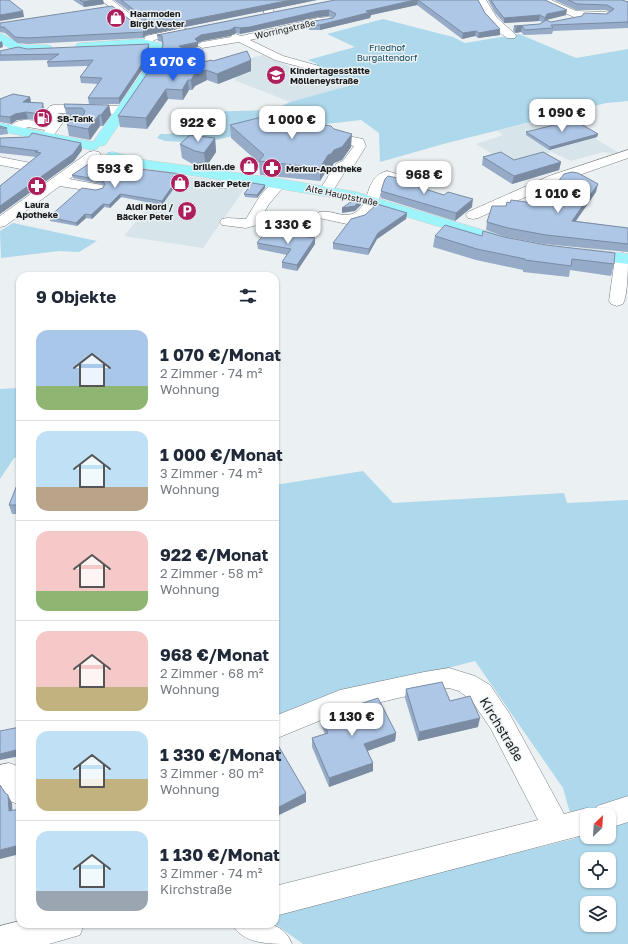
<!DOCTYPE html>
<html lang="de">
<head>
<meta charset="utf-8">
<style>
  body { margin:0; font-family:"Golos Text",sans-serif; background:#f2f2f3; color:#1f2937; height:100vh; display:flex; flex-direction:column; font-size:15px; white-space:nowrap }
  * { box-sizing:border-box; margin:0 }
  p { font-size:13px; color:#747a83 }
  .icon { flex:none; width:22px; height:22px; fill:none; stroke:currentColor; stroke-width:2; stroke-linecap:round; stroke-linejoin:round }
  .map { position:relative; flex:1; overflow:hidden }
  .sheet { position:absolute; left:16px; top:272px; width:263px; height:656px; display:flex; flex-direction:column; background:#fff; border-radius:12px; box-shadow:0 1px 3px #0004 }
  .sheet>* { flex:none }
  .needle { width:26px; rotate:25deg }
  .fabs { position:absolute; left:580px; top:808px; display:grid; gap:8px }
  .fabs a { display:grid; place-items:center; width:36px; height:36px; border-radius:8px; background:#fff; box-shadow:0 1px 3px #0004; font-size:20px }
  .price { position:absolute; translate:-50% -34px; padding:0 9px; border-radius:8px; background:#fff; color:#222; font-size:13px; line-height:26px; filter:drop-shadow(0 1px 2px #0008) }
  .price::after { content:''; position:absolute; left:50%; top:24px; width:12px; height:9px; margin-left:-6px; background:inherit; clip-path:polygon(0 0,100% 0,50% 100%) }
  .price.selected { background:#2563eb; color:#fff }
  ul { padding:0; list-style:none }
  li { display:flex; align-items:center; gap:12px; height:100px; padding:0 20px }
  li+li { border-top:1px solid #e0e1e3 }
  li span { display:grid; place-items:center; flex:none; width:112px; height:80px; border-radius:12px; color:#555 }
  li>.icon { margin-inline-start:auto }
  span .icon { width:48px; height:48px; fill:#fffc; stroke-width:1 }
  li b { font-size:17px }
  h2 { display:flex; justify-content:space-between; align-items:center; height:48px; padding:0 20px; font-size:17px }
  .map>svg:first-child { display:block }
  .built { fill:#d7e4ea }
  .green { fill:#aed8eb; fill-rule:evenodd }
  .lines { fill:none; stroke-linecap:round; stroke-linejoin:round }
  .minor-casing { stroke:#797d7f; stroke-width:1 }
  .major-casing { stroke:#cccdcd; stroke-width:1 }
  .minor { fill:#fff; fill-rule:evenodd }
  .major { fill:#9df5fb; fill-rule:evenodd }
  .wall { fill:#96abc7 }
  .shaded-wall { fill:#7a8ba2 }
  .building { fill:#aec7e7; stroke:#7a8ba2 }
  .labels { text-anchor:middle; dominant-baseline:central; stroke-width:3; stroke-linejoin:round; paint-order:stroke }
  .far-poi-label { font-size:9px; font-weight:bold; fill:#191a1b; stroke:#ebf0f2; text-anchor:start }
  .far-street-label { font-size:9px; fill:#191a1b; stroke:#ebf0f2 }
  .far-park-label { font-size:9px; fill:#124a5f; stroke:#ebf0f2 }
  .near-street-label { font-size:13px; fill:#191a1b; stroke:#ebf0f2 }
</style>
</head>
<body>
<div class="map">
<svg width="628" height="944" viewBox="0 0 628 944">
  <rect width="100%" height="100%" fill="#ebf0f2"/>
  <path class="built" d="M263,55L301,71L307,68L353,85L290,102L234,80L237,78L210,69Z
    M529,123L549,126L570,137L586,133L619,153L612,154L603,152L571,161L552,152L520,162L504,155H494L476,144L503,135L497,131Z
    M95,165L248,184L203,248L124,236L147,208L139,204L142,201L63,187Z"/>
  <path class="green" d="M383,19L453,37L465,43L519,34L576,58L628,49V101L606,103L447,143L380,162L379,133L361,120L318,125L273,126L204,143L165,141L157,138L160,134H170L186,127L181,124L196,117L197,112L274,110L290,102L352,85L308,68L317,64L308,60L355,47L327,34Z
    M13,223L97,241L79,252L59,251L1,258L0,231Z
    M20,388V456L14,458L0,479V389Z
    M363,471L393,503L564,493L567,503L628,500V944H303L275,924V912L577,838L563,788L475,661L340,696L275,723V485ZM587,815H609V837H587ZM587,859H609V881H587ZM587,903H609V925H587Z"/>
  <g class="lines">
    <defs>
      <path id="minor" d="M101,0H112L145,25L144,27H136Z
        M258,0H268L275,14L274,16H266Z
        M476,0H486L497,18L515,34L516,36L515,38H507C493,28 483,16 476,0Z
        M538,0H551L576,11L606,12L611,15L606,18L574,17L540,2Z
        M329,17L334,20L333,22L318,24L250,40L283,56L319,66L321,68L319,70L315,71L275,60L239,42L202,48L197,45L202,42L231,37L232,35L236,34L241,36L318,18Z
        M183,28L187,29L188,31L187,33L154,40L151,45L147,46L142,43L146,36Z
        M54,105L123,106L127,107L129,110L127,113L123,114L57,113L64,115L66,118L51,139H43L41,136L45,130L28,127L18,132H10L8,129C18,115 37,121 50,124L53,120L46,117L44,112L50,106Z
        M338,134L363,139L366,146L353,167L346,170L331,194L326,195L321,194L319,191L336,164L343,161L354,146L334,141L332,138L334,135Z
        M628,150V158L559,182L478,218L473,219L468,218L466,215L468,212L549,176Z
        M94,151L99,152L101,155L99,158L69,179L102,185L104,188L102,191L97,192L60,186L5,226L0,227V216L89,152Z
        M0,157L31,163L33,166L31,169L26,170L0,165Z
        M387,171L424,182L426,185L424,188L419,189L389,180L383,185L377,207L364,220L347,224L319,218L317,215L319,212C330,209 342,218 352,214C373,207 362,177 387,171Z
        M230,173L235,174L237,177C232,184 229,190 219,188L217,185C221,180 224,175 230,173Z
        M281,180L286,181L288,184L280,191L269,204L257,225L246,228L222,225L220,222L222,219L227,218L246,219C255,205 264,184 281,180Z
        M623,253L628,255C628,268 628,294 623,304L617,306L611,304L609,301L615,258L618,255Z
        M449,668L475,676L490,685L509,713L564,814L587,808L595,811L597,806L628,796V822L609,828V815H587V834L275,916V886L538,820L491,729L472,701L459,691L449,688L424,692L343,711L275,739V716L340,690L424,672Z
        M9,763L18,766L20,769V805L10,801L3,789H0V765Z
        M20,921V924H84L80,935L49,944H0V926Z
        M232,924C257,924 281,917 292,944C267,944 243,944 232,924Z"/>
      <path id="major" d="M0,33L22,45H47L51,46L53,49L51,52C34,56 14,53 0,42Z
        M143,39L162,44L164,46L158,67L105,145L99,146L97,149L92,150L0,131V123L93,142L146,67L152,48L143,47L81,51L77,50L75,47L77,44L81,43Z
        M113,152L138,159L281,179L356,192L516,240L518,243L516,246L510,248L504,246L354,201L281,189L137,167L108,159L106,156L108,153Z
        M585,249L628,254V264L579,258L577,254L579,250Z"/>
    </defs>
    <use href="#minor" class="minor-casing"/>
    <use href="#major" class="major-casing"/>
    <use href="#minor" class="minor"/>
    <use href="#major" class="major"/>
  </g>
  <path class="wall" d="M73,0H103L104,4L84,7Z
    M114,0H317L150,34L146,35L143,38L28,44L17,43L5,33L0,32V23H143L144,22Z
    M335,0H478L485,13L500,29V35L478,38L475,36L462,39L417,5L371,15L370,18L320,30H309L308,22L333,18L329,16L318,17L250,32L240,34L236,33L230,36L202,41L198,43V47L186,50L201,58V62L213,61L251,60V71L218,84L207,80L195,86L192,90H189L183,100L168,99L147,129L120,127L118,116L157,68V63L163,46L162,42L158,41L157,35Z
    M488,0H545L566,15L546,20L545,21L551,22L607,14L609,12L606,10H576L554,0H622L628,2V28L553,31L552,34L524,35L521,32L515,33L513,31L514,26L540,24L543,22L539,21L504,23L495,13Z
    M27,49H149L142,70L119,104H89L88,98L98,84L81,83L80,77L88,66L48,67L47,62L50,60L0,61V51Z
    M30,97L31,102L44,109L42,121L28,119L17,120L11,124L0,122V99Z
    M64,104L109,105L111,115L103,126H100L90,140L69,136L67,125L72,119H67Z
    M230,125L334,129L351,147L342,160L334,163L331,168H328L320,181L260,175L259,163L231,138Z
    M0,126L7,128L8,134L0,135Z
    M526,132L598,134L597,137L549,150L526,135Z
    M0,138L81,143L82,150L74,161L0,214V186L36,157L0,153Z
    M215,138L216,152L206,167L196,166L182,158L180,144Z
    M483,157L514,160L561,162L559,170L512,184L482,165Z
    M407,173L427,178V180L426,182L407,176Z
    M72,175L181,178L162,205L121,197L110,208L104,207L92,219L86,218L77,226L50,221L49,217L96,190L103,188L104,186L102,184L73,178Z
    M265,185V188L257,198L245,197L244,194Z
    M415,186L472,207L455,221L381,198V191Z
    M596,192L576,221L628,228V252L544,244L506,237L486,230L487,222L506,206L545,205L546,197Z
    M407,213L406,219L377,239L368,255L333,249V243Z
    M435,236H482L504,237L614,264L611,276L570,270L569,277L523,272V270L476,260L433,247Z
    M257,243L315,244L297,271L282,268V262L287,255L258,249Z
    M20,485V514H12L9,505Z
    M406,689L450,701L478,727L418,741L405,698Z
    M321,717L396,733L395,741L368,751L373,771L329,787L312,747V738L325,734L321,725Z"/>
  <path class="shaded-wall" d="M95,0H103L104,4L84,7L83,2Z
    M291,0H317L146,35L143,38V32L145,29Z
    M415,0H418L417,5L371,15L370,18L320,30V25L366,11Z
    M329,10V16L318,17L250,32L240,34V28L318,11Z
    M567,10L566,15L546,20L544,23L545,18L547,14Z
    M23,11L24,17L0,21V15Z
    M540,15L539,21L504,23V18Z
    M522,26L521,32L515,33L516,27Z
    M235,27L236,33L230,36L202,41L198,43V47L180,52L179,46L201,35Z
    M500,29V35L478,38L479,33Z
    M476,31L475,36L462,39L463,33Z
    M2,41L3,47L0,48V42Z
    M149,44V49L142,70L119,104V98Z
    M201,58V64L157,69V63Z
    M251,60V71L218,84L217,74Z
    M206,70L207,80L195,86L192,90L191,80L194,75Z
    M188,80L189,90L183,100L182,90Z
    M166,89L168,99L147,129L146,118Z
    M30,97L31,103L23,102Z
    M43,103L44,109L42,121L41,114Z
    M109,105L111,115L103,126L101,115Z
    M26,112L28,119L17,120L11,124L10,117L15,114Z
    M99,115L100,126L90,140L88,129Z
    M352,134L351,147L342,160L334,163L331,168H328L320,181V168L328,155Z
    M598,134L597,137L549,150L550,147Z
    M215,138L216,152L206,167L204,153Z
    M81,143L82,150L74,161L0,214V206Z
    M561,162L559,170L512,184L514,176Z
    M181,174V178L162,205V201Z
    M598,184L596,192L570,229L572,221Z
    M265,185V188L257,198V195Z
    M120,194L121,197L110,208L109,205Z
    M361,199V205L355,211L342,213V208Z
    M473,199L472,207L455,221L456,213Z
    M103,204L104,207L92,219L91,215Z
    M407,213L406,219L377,239L368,255L369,249L378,233Z
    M85,214L86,218L77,226L76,223Z
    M315,238V244L297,271V265Z
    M480,718L478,727L418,741L419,732Z
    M396,733L395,741L364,752V744Z
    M20,749V756L0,760V754Z
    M373,763V771L329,787V778Z
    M306,793V802L275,817V809Z
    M8,795L12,803L13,820L9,811Z
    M20,845V854L0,859V850Z"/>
  <path class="building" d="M0,0H9L23,11L0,15Z
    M80,0H95L83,2Z
    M121,0H291L149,28L145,29L143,32L27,38L15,37L4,27H0V23L112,6L134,23H143L146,19Z
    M335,0H415L366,11L371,12L320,25H309L308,22L333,18L336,14L329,10L318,11L250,27L240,28L235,27L230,30L201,35L195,39L198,42L179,46L201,58L157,63L163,45L162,36L157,35Z
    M418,0H478L485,13L500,29L479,33L476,31L463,33Z
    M491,0H545L567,10L547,14L545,18L540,15L504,18L496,8Z
    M568,0H622L628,2V22L551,25L553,28L525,30L522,26L516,27L514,26L540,24L546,20L551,22L582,16L584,13L607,14L614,9L607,5L577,4Z
    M149,44L142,64L119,98H88L102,78L80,77L93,60L47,62L59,54L0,55V51L18,47L27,49Z
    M247,51L251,60L217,74L206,70L194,75L191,80H188L182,90L166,89L146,118L118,116L151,68L208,61L211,60L213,61Z
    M13,94L30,97L23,102L43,103L41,114L26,112L15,114L10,117L0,116V99Z
    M64,104L109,105L101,115H99L88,129L67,125L73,117L83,116L85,111L82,108H65Z
    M262,117L282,118L331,126L334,129L352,134L342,147L334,150L331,154L328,155L320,168L259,161L264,155L230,125Z
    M574,120L598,134L550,147L526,132Z
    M0,126L7,128H0Z
    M32,133L81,143L73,154L0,206V186L41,153L35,152L38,151L0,146V138L29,137Z
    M190,135L215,138L204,153L195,151L180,144Z
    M501,152L514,160L543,152L561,162L514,176L483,157Z
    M90,163L181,174L162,201L120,194L109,205L103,204L91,215L85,214L76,223L49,217L82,188L96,190L103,188L105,184L102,180L72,175Z
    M409,172L427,178L426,179L407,173Z
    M572,172L578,173L598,184L572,221L628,228V244L546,235L508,228L487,222L492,206H506L507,202L510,203L511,200L562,207L546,197L564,174Z
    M388,176L416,182L412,185L444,195L448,192L473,199L456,213L381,191L385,179Z
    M252,183L265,185L257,195L244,194Z
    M357,198L361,199L355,206L342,208Z
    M377,204L407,213L378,233L369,249L333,243L351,219L365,215Z
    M445,225L482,236L483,231L504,237L546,245L615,253L614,264L572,259L571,266L525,260V259L477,249L435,236Z
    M267,230L315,238L297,265L282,262L291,249L257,243Z
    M17,485H20V505H9Z
    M442,682L450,701L470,696L480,718L419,732L406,689Z
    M378,698L396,733L364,744L373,763L329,778L312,738L328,733L321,717Z
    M20,727V749L0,754V731Z
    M275,740L306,793L275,809Z
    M0,785L5,793L8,795L9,811L20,809V845L0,850Z"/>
  <defs>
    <symbol id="shop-disc" viewBox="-11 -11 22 22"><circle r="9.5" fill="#ad1f5c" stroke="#ebf0f2"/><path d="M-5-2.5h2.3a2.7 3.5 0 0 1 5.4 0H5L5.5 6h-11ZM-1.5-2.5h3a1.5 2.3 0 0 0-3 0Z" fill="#fff"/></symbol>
    <symbol id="school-disc" viewBox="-11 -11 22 22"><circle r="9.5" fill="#ad1f5c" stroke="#ebf0f2"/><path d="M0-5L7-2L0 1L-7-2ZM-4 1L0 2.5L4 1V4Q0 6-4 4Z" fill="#fff"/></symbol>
    <symbol id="fuel-disc" viewBox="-11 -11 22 22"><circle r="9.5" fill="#ad1f5c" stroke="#ebf0f2"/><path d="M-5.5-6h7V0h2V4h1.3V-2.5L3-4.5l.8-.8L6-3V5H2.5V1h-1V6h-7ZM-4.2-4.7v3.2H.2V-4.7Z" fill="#fff"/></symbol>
    <symbol id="pharmacy-disc" viewBox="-11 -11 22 22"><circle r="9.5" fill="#ad1f5c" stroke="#ebf0f2"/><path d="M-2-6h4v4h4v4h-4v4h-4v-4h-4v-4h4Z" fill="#fff"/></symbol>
    <symbol id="parking-disc" viewBox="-11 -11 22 22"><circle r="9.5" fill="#ad1f5c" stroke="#ebf0f2"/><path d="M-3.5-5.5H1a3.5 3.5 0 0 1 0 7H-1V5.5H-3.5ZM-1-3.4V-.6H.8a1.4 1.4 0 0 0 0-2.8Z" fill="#fff"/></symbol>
  </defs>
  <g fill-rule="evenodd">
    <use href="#shop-disc" x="105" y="7" width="22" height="22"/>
    <use href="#school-disc" x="265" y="64" width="22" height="22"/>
    <use href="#fuel-disc" x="32" y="107" width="22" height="22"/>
    <use href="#shop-disc" x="238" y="155" width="22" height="22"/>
    <use href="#pharmacy-disc" x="261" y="157" width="22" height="22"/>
    <use href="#shop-disc" x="169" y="172" width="22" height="22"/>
    <use href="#pharmacy-disc" x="26" y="175" width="22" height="22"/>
    <use href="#parking-disc" x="176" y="200" width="22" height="22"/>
  </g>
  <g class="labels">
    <g class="far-poi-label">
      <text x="130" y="13">Haarmoden<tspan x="130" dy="10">Birgit Vester</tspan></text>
      <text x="290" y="70">Kindertagesstätte<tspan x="290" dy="10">Mölleneystraße</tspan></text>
      <text x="57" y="118">SB-Tank</text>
      <text x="235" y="166" text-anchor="end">brillen.de</text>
      <text x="286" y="168">Merkur-Apotheke</text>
      <text x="194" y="183">Bäcker Peter</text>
      <text x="37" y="204" text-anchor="middle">Laura<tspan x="37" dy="10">Apotheke</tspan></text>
      <text x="173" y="206" text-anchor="end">Aldi Nord /<tspan x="173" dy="10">Bäcker Peter</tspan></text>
    </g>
    <g class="far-street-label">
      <text transform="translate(285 29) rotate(-13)">Worringstraße</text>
      <text transform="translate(342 195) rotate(12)">Alte Hauptstraße</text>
    </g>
    <g class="far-park-label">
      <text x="387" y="47">Friedhof<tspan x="387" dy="10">Burgaltendorf</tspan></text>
    </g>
    <g class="near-street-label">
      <text transform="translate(502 729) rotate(59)">Kirchstraße</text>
    </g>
  </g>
</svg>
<div class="fabs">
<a><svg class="needle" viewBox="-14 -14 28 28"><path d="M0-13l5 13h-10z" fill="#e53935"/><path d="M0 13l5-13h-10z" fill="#747a83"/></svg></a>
<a><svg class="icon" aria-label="locate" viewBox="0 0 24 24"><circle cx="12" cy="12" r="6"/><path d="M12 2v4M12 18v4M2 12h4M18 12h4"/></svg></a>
<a><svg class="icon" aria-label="layers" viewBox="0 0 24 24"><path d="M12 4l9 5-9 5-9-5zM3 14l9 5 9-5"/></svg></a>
</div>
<b class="price selected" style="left:173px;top:82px">1 070 €</b>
<b class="price" style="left:562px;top:133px">1 090 €</b>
<b class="price" style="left:292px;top:140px">1 000 €</b>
<b class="price" style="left:198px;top:143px">922 €</b>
<b class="price" style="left:115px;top:189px">593 €</b>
<b class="price" style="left:424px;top:195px">968 €</b>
<b class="price" style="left:558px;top:214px">1 010 €</b>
<b class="price" style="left:288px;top:245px">1 330 €</b>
<b class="price" style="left:352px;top:737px">1 130 €</b>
<section class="sheet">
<h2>9 Objekte<svg class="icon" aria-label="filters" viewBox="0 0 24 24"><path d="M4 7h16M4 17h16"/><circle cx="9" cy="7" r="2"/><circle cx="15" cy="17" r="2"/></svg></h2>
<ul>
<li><span style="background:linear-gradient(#a9c7e8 70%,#8fb573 0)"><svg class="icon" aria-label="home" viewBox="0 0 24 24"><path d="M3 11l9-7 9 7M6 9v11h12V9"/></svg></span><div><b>1 070 €/Monat</b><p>2 Zimmer · 74 m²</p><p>Wohnung</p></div></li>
<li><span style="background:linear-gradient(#bfe0f5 70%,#b9a48a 0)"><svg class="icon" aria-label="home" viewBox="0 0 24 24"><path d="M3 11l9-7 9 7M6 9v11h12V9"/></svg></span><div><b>1 000 €/Monat</b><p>3 Zimmer · 74 m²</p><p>Wohnung</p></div></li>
<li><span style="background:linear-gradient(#f6c9c9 75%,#8fb573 0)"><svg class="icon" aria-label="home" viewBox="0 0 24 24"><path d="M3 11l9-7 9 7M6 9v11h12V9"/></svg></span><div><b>922 €/Monat</b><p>2 Zimmer · 58 m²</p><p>Wohnung</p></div></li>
<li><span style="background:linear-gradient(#f6c9c9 70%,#c2b280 0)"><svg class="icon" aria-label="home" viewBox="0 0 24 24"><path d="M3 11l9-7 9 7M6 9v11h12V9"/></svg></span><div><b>968 €/Monat</b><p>2 Zimmer · 68 m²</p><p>Wohnung</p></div></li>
<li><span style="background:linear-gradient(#bfe0f5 60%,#c2b280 0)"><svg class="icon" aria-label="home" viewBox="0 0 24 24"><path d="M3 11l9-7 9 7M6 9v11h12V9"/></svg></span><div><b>1 330 €/Monat</b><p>3 Zimmer · 80 m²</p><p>Wohnung</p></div></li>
<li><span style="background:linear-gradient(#bfe0f5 75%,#9aa5b1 0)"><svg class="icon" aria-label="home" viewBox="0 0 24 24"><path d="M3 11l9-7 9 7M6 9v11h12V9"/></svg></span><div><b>1 130 €/Monat</b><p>3 Zimmer · 74 m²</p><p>Kirchstraße</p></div></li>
</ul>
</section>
</div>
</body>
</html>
